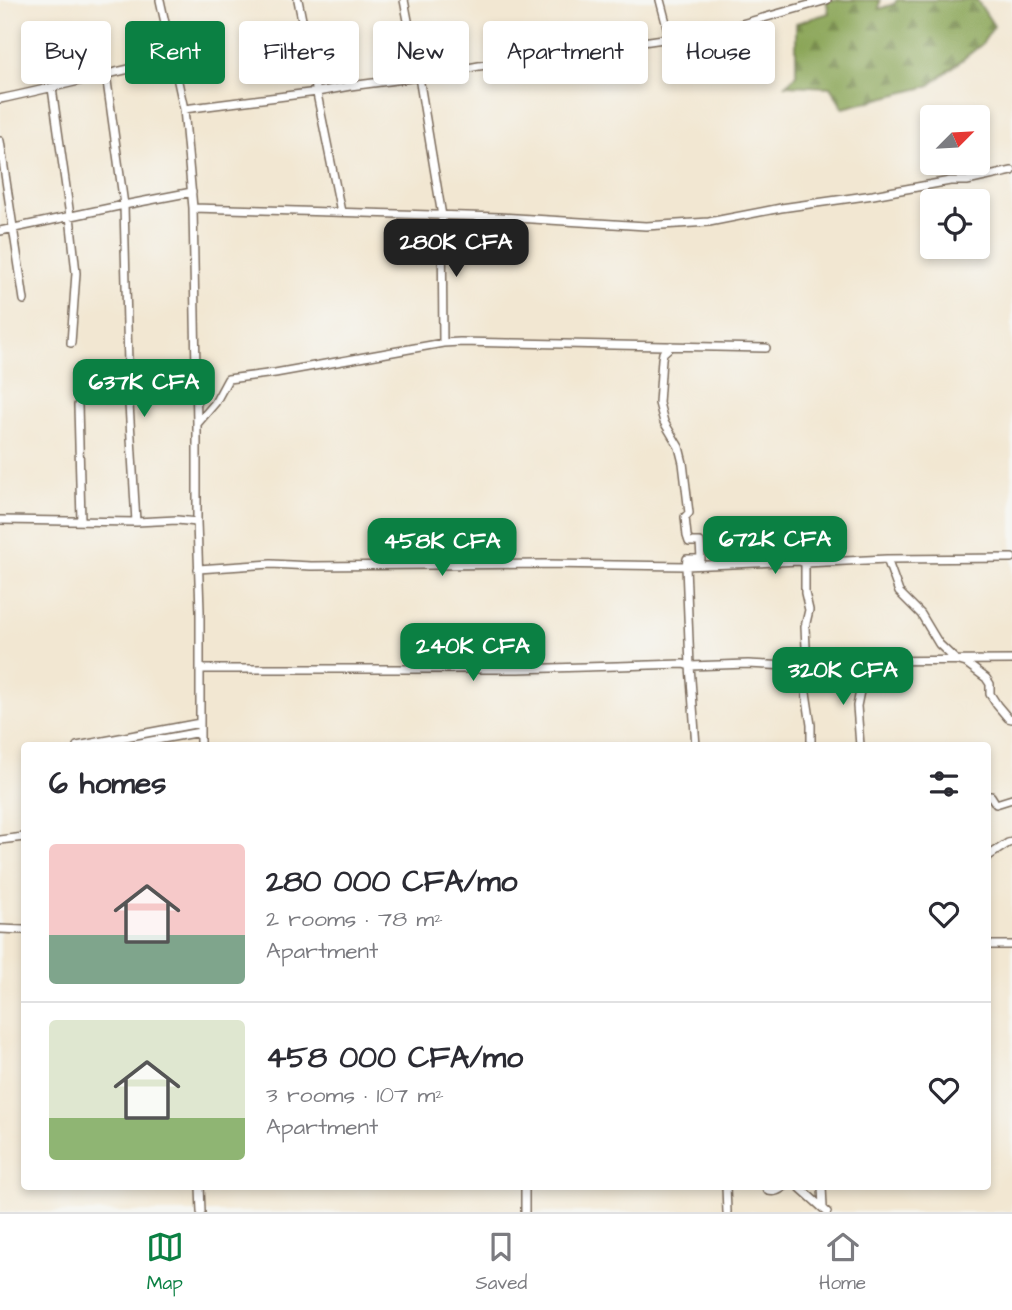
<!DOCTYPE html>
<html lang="en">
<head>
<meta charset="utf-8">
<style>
  body { margin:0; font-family:"Architects Daughter",sans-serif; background:#f7f7f7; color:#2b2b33; height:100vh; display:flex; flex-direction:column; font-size:26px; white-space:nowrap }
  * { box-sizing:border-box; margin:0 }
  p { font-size:23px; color:#7c7c81 }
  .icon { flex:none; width:38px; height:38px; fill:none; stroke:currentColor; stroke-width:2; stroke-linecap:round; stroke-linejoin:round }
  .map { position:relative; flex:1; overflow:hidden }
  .details { position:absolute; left:21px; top:742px; width:970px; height:448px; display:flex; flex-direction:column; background:#fff; border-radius:7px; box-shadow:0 4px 10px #0003 }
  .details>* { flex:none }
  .top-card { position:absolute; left:21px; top:21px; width:971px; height:63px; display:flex; gap:14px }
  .needle { width:46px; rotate:66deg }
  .buttons { position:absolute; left:920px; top:105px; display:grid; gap:14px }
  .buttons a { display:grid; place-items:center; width:70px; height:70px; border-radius:7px; background:#fff; box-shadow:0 4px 10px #0003; font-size:35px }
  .price { position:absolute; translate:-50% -60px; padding:0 16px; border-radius:14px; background:#0b8043; color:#fff; font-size:23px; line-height:46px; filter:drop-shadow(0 2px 4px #0008) }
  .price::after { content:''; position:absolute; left:50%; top:42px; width:21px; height:16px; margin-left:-10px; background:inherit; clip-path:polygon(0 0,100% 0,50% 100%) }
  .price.selected { background:#222; color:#fff }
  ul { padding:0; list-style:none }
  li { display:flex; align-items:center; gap:21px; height:175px; padding:0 28px }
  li+li { border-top:2px solid #e1e1e2 }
  li span { display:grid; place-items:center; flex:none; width:196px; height:140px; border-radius:7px; color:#555 }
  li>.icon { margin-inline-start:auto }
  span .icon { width:84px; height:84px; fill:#fffc; stroke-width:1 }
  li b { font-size:30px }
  h2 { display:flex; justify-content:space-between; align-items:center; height:84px; padding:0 28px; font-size:30px }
  .pill { padding:0 24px; border-radius:7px; background:#fff; box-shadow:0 4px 10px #0003; font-size:24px; line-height:63px }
  .pill.selected { background:#0b8043; color:#fff }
  .dock { display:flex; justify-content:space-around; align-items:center; height:98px; border-top:2px solid #e1e1e2; background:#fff; font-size:19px; color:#7c7c81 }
  .dock a { display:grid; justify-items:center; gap:4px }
  .dock .selected { color:#0b8043 }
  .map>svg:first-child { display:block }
  .forest { fill:url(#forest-firs); stroke:#63683b; stroke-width:2 }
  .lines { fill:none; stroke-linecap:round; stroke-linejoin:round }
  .minor-casing { stroke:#7b6c5d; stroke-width:10 }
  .minor { stroke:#fff; stroke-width:7 }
</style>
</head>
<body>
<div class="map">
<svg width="1012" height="1212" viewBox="0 0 1012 1212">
  <defs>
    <pattern id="forest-firs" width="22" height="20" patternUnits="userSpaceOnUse" patternTransform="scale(1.75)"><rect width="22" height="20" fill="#8ba658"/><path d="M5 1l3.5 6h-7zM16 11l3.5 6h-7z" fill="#738748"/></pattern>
  </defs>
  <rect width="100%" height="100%" fill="#f6f6f2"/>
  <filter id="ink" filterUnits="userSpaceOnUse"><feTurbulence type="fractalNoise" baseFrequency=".0143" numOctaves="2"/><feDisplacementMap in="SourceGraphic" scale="14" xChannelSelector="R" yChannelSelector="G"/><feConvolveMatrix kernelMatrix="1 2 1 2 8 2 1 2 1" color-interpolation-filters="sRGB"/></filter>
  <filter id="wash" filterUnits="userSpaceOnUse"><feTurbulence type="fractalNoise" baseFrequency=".00686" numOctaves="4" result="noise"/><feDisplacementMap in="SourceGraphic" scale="28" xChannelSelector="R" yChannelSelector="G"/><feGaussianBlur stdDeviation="1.57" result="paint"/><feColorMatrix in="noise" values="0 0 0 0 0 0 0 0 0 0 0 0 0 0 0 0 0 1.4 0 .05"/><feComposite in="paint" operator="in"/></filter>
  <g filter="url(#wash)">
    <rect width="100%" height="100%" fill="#f2e7d2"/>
    <path class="forest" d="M826,0H880L879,9L894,4L897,0H977L994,26L982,44L929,86L843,108L830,87L786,85L796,75V23L829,13Z"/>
  </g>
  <g filter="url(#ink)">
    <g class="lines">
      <defs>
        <path id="minor" d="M160,0L184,109L193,208L197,424V522L200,611V746
          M298,0L341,212
          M404,0L419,77L442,216L443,343
          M660,0L670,38
          M106,74L124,205L129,404L136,522
          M52,88L70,216L76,273L71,343
          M0,99C58,87 116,71 174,59
          M184,109L317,92L350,86L419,77L479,66L670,38L731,27L827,0
          M0,141L24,300
          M193,208L499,217L646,226L709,222L781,208L873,195L950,181H967L1012,171
          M0,231L124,205L192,192
          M671,346L663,353L662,359L659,403L664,422L679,447L683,463L689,513L685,517L687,536L689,542H700L701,559H687L686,566L690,666L748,664L807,667L851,661L1012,660
          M78,405L81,521
          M197,424L215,403L228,379L275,373L443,343L460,342L766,348
          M0,520L136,522L177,520L197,522
          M887,559L899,592L921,614L939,644L956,660L966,663L986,678L990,684V694L997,705L1008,718L1012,719
          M805,563L887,559L1012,558
          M198,569L271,564L311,566L544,564L686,566L799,561L805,563V593L809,610L805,627L807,667L805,686L811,725V746
          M851,661L860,673V691L857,706L860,746
          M200,669H518L683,664L690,666L696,746
          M77,746L200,723
          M124,746L200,732
          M987,796H991L996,804L1012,799
          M0,840L24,837
          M987,857L1008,843L1012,842
          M0,929L24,930
          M987,945H1012
          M200,1186L201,1212
          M726,1186L727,1212
          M765,1186L768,1191C775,1193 779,1190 785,1186
          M798,1186L827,1212
          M822,1186L823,1208
          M525,1212V1186"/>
      </defs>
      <use href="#minor" class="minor-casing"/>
      <use href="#minor" class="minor"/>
    </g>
  </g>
</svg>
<div class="buttons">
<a><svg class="needle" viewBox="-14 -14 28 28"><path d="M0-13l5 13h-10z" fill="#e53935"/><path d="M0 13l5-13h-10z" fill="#7c7c81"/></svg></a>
<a><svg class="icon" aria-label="locate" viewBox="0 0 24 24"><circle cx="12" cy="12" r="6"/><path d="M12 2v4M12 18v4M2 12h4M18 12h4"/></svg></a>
</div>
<b class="price selected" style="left:456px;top:279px">280K CFA</b>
<b class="price" style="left:144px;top:419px">637K CFA</b>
<b class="price" style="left:775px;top:576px">672K CFA</b>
<b class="price" style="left:442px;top:578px">458K CFA</b>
<b class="price" style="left:473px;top:683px">240K CFA</b>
<b class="price" style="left:843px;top:707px">320K CFA</b>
<div class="top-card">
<a class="pill">Buy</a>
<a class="pill selected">Rent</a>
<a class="pill">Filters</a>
<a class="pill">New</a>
<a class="pill">Apartment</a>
<a class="pill">House</a>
</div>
<section class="details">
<h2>6 homes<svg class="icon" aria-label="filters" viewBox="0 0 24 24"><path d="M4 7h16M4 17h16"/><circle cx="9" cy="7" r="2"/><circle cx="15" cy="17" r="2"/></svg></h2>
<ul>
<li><span style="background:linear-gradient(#f6c9c9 65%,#7fa58c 0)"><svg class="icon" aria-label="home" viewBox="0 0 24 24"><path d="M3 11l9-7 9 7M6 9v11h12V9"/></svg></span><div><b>280 000 CFA/mo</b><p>2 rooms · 78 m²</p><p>Apartment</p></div><svg class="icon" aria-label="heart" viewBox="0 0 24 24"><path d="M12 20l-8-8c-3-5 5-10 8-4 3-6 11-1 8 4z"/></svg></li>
<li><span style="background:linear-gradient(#dfe7d0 70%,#8fb573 0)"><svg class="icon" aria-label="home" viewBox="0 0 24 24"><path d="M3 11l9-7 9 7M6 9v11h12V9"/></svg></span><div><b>458 000 CFA/mo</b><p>3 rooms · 107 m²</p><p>Apartment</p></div><svg class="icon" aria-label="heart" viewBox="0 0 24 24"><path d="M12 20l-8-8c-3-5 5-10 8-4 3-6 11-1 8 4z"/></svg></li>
</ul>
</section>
</div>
<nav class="dock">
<a class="selected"><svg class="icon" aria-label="map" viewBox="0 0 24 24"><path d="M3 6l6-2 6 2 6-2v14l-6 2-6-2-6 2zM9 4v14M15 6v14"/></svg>Map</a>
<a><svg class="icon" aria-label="saved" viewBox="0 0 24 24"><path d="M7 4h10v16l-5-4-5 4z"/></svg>Saved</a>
<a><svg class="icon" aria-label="home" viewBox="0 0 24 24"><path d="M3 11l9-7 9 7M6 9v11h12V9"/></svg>Home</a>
</nav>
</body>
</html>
